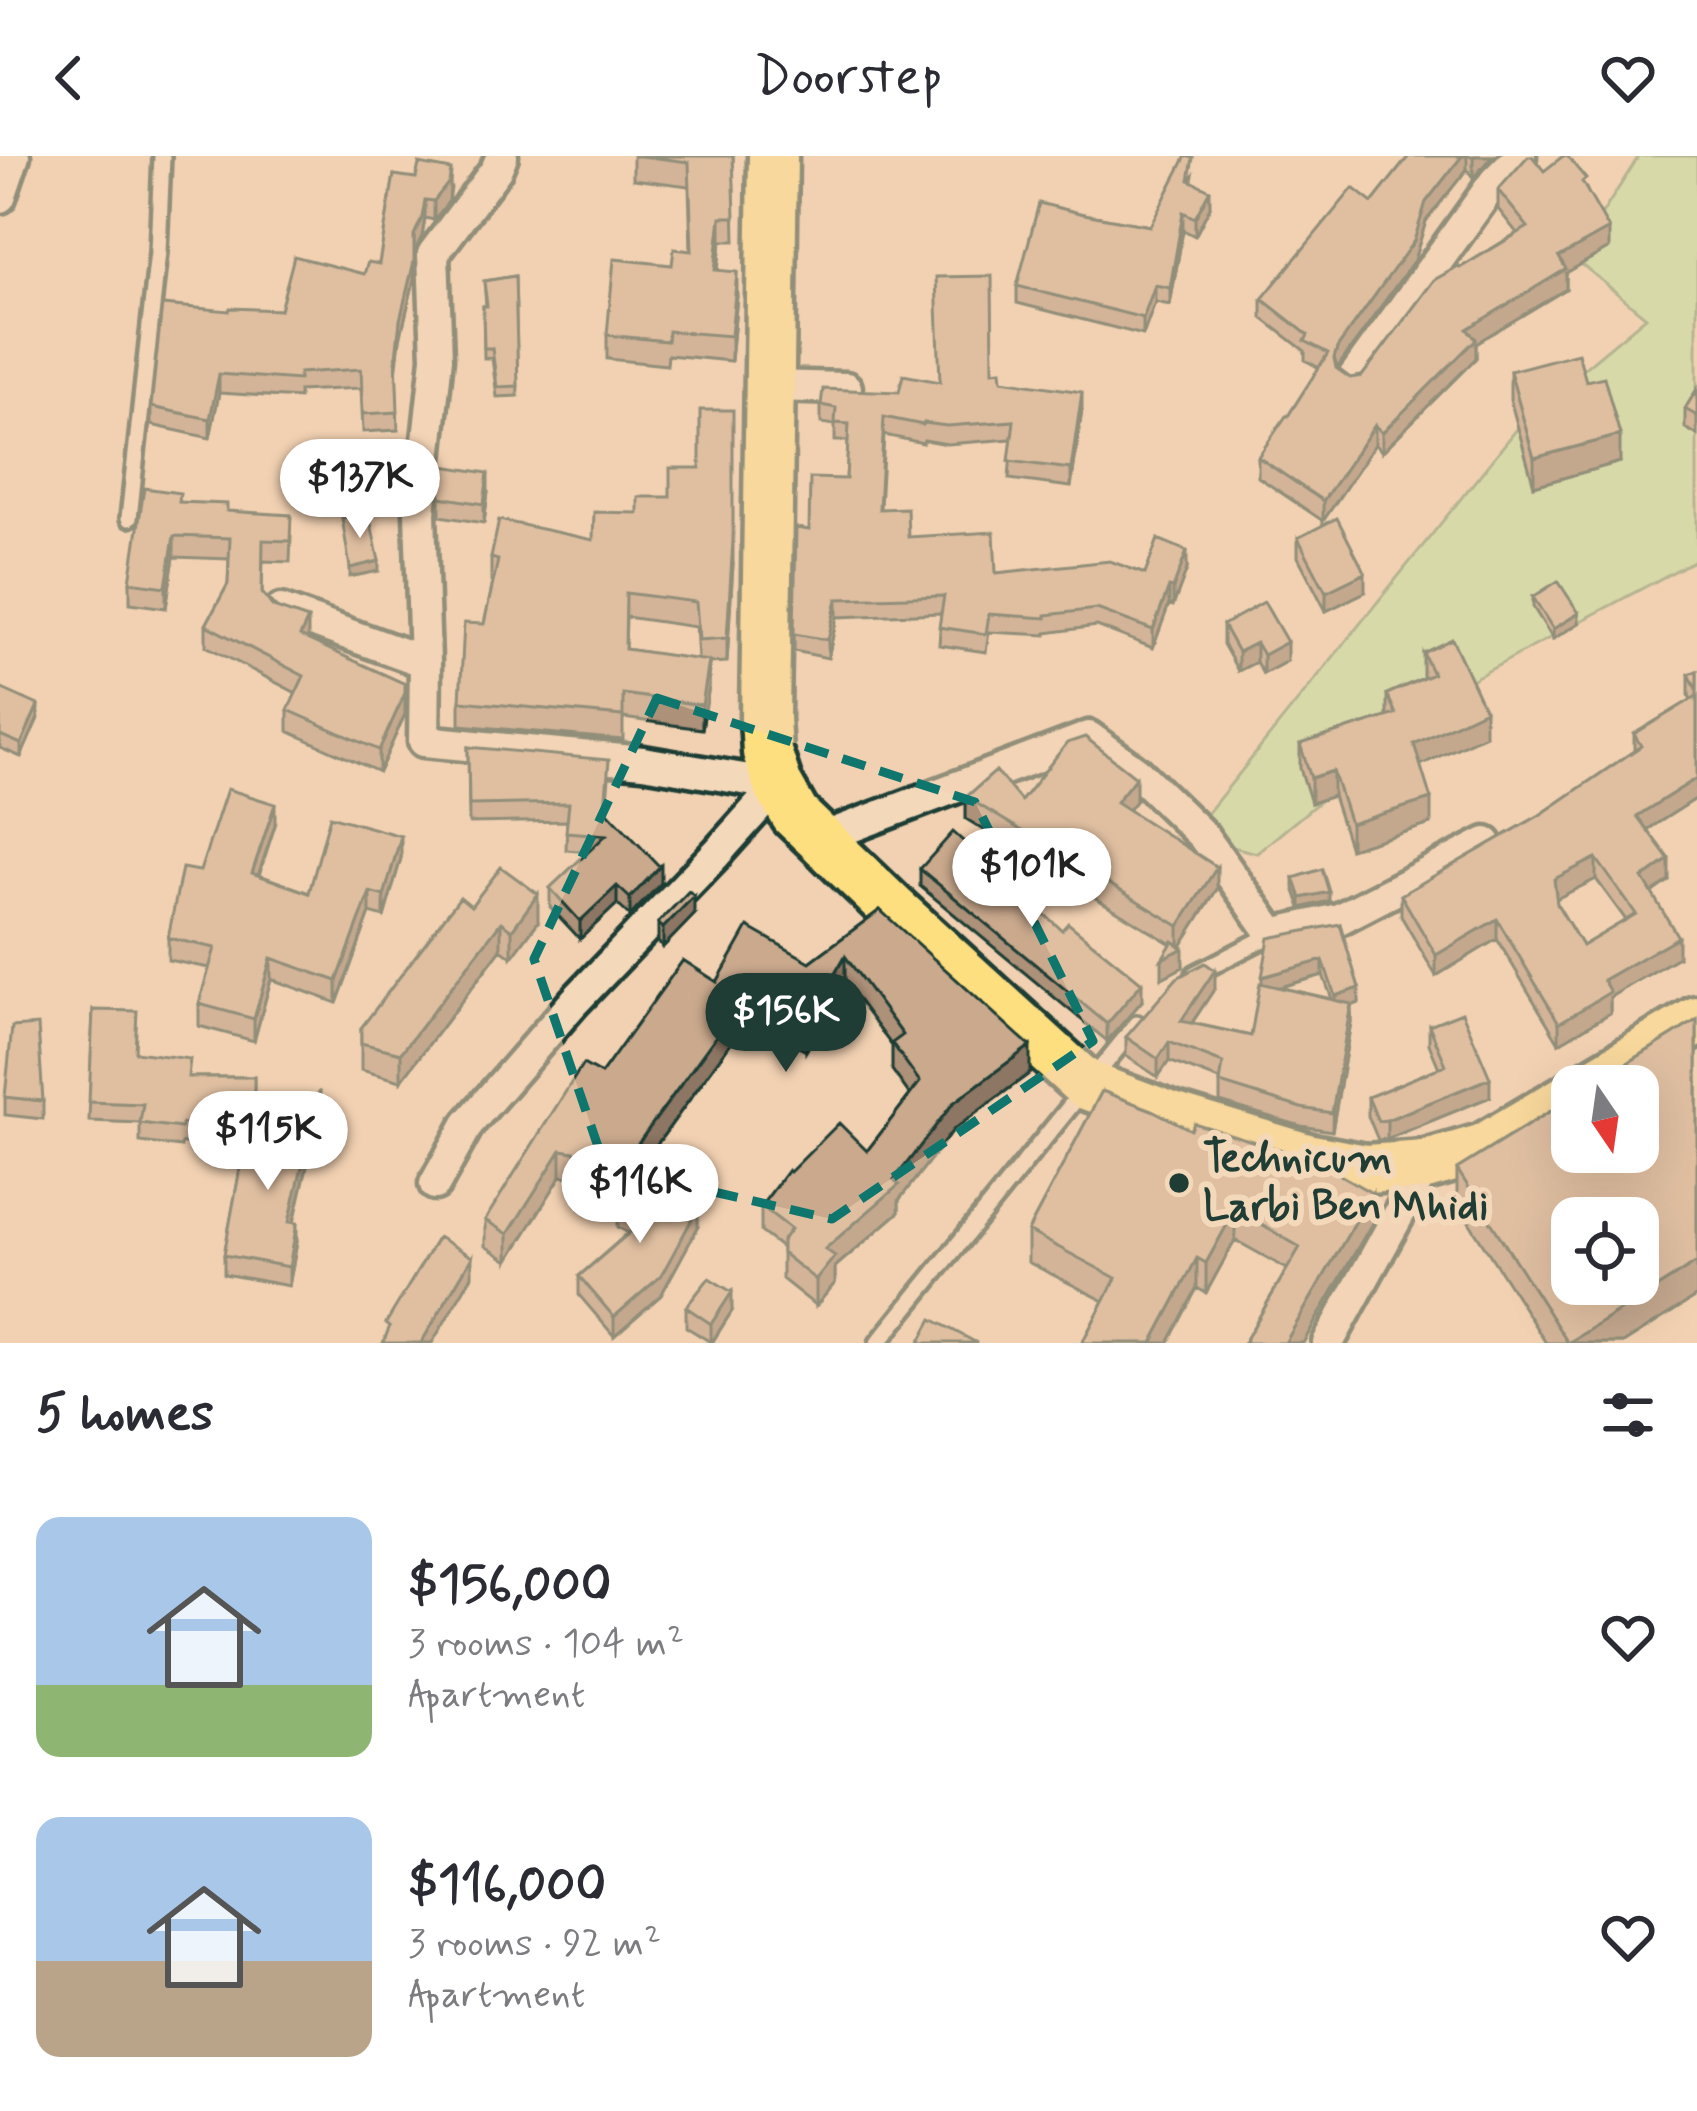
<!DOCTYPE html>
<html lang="en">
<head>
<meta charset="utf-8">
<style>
  body { margin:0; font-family:Mynerve,sans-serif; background:#f2f2f3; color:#2b2b33; height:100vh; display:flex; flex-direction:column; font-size:45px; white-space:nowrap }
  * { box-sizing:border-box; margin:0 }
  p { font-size:39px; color:#7c7c81 }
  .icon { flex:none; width:66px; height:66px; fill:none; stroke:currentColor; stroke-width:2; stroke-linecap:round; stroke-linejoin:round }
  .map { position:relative; height:1187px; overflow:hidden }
  .details { display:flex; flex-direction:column; background:#fff; flex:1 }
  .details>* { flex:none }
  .needle { width:78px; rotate:167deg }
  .buttons { position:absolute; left:1551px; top:909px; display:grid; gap:24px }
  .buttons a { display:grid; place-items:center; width:108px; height:108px; border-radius:24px; background:#fff; box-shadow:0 12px 48px #0002; font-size:60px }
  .price { position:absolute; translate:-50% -102px; padding:0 27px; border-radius:42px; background:#fff; color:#222; font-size:39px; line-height:78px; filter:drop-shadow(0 3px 6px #0008) }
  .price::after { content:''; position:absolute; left:50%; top:72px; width:36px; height:27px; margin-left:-18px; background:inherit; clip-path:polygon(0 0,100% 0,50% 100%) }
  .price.on { background:#1f3d34; color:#fff }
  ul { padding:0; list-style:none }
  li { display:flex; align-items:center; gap:36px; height:300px; padding:0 36px }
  li span { display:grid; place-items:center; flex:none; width:336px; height:240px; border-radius:24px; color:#555 }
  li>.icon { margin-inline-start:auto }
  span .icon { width:144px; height:144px; fill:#fffc; stroke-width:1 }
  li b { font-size:51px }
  h2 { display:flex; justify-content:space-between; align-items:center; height:144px; padding:0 36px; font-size:51px }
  header { display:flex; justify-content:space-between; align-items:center; height:156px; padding:0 36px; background:#fff; font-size:54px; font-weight:600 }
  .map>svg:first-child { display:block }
  .green { fill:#b9e29e; stroke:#6c9069; stroke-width:3 }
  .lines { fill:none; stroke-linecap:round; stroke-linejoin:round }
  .lane-casing { stroke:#1f3d34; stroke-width:24 }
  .street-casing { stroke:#1f3d34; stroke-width:39 }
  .primary-casing { stroke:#1f3d34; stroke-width:57 }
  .lane { stroke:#f3d8ba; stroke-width:15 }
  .street { stroke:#f3d8ba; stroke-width:30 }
  .primary { stroke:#fedf80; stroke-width:48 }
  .wall { fill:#ae9179; stroke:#1f3d34; stroke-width:3; fill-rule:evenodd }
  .shaded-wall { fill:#8d7663; stroke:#1f3d34; stroke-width:3 }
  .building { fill:#caa98d; stroke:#1f3d34; stroke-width:3; fill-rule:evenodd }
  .marked { fill:none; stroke:#0f766e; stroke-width:9; stroke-dasharray:24 15; stroke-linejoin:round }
  .poi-dot { fill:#1f3d34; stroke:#f3d8ba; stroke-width:4.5 }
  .labels { text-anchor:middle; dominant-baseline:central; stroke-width:12; stroke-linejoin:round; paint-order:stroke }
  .poi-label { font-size:42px; font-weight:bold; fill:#1f3d34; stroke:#f3d8ba; text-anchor:start }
</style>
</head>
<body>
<header><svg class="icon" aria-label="back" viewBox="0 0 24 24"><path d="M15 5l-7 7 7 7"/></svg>Doorstep<svg class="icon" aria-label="heart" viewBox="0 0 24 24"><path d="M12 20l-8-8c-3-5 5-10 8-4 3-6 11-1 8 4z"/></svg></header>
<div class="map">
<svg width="1697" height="1187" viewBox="0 0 1697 1187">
  <rect width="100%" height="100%" fill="#f2d1b2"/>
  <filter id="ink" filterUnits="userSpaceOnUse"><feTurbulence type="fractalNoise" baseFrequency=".00833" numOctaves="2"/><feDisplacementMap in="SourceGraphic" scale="24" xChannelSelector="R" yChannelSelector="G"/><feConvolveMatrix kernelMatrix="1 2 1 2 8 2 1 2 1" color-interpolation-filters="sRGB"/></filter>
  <g filter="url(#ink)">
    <path class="green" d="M1639,0H1697V403L1458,531L1257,697L1189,680L1529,258L1646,161L1574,102Z"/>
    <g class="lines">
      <defs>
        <path id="lane" d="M129,362L158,96L162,0
          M1195,818L1273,778
          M878,1187L1137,868"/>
        <path id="street" d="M0,41L14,0
          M1353,222L1495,25L1520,0
          M770,230L846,232
          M281,454L425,506L424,585L643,606L778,629
          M425,506L420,357L437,202L433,98L496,14L502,0
          M819,683L1089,581L1138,617L1203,680L1273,778L1339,763L1486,687
          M435,1028L468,968L574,846L716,698L778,629
          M1328,1187L1426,1009"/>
        <path id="primary" d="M773,0L765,562L767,596L778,629L795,659L894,754L1086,929L1172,961L1307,1002L1366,1013L1426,1009L1484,992L1572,940
          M1588,930L1697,865"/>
      </defs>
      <use href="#lane" class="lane-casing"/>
      <use href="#street" class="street-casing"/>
      <use href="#primary" class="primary-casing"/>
      <use href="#lane" class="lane"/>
      <use href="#street" class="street"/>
      <use href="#primary" class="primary"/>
    </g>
    <path class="wall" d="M633,0H733L735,85H721L718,115L737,140L731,205L668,199L667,209L607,203V179L672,109L691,95L689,30L633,23Z
      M1409,0H1492L1473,22L1467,13L1426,65L1414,104L1337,212L1350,222L1362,220L1460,112L1517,77L1498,53V34L1544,15L1586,32L1609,92L1566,117V133L1476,187V202L1382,296L1375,288L1323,365L1258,321V301L1288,260L1319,212L1305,204V195L1262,162V143L1372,47Z
      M394,19L451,32L449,45L434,64L425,62L422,80L414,96V124L400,183L396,214L398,274L363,276L361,232L299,235V242L219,237L210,282L151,269V251L229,155L280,154L364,118L379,108Z
      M1193,19L1192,25L1210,51L1195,80L1183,74L1170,149L1155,146L1143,179L1017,147V130L1084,58L1150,70Z
      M515,120L518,240L497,241L492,202H484L483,150H486L484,125Z
      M993,215L1002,224L1082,254L1071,331L1009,323L1012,283L947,288L924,284L923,287L884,279L880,353L908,381L996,417L1145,418L1187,413L1173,450L1169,448L1153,492L1097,470L1046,477V479L989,476L986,496L939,489L941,457L837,461L828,502L794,495L796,372L809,374L846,323L848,285H835V269L821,267V249L899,236Z
      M1510,215L1586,225L1620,306L1534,330L1510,243Z
      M1697,233V279L1685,272V253Z
      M488,336L484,367L440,360V341Z
      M180,346L227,355L291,380L290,406L263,405L262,437L308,484L405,528V558L379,616L288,575V554L296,537L206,490V469L228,428L229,403L174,401L166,452L130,447V426Z
      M1298,382L1365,436L1326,455L1298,401Z
      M593,384L733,408L727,506L709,507V530L702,573L623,562V584L460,569V545L484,468L493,427L491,426V402ZM626,461L696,471L698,504L625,493Z
      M1533,441L1579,467L1553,483L1533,451Z
      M1223,469L1287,505L1263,518L1256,506L1238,515L1223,488Z
      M1423,497L1485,579L1420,609L1431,668L1350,693L1333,640L1311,647L1300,612V588L1387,561V538L1423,522Z
      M1697,515V642L1647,674L1669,724L1651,737L1678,801L1610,841V857L1559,887L1497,783L1436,820L1401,760V739L1540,659L1634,595V578L1691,544L1689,539V518ZM1596,723L1626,764L1582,790L1557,748L1556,742Z
      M0,532L38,562L21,601L0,592Z
      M468,591L609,622L606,654L661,727L630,760L617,748L580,783L550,751V732L588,696L566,694L567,665L469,667Z
      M966,641L1021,645L1136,644L1128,654L1217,733L1181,790L1183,811L1162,822L1171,788L966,663Z
      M275,669L259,719L309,737L401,702L384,761L370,757L337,847L271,823L254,885L199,870V848L209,812L168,804V782L200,715Z
      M920,713L1142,845L1107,885L920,730Z
      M1294,722L1329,745L1301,752L1294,732Z
      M471,750L538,766L512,801L501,793L401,925L361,914V872Z
      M880,754L1030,917L953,974L899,1044V1056L835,1111V1127L816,1150L782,1123V1092L761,1076V1050L790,1016L867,995L910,939L892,914V890L845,826L806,895L748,863L626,1031L561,1020L508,1105L485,1090V1064L601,918L717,826L810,806Z
      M694,759L663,791L658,786V767Z
      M1340,768L1359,847L1351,850V866L1332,975L1301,970L1220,946V924L1169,905L1158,921L1126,900V881L1215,832L1192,867L1251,880L1262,828ZM1323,819L1332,843L1278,831Z
      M93,854L136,896L190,921H254V971L282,986L320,954L294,1067L297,1086L289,1130L224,1118V1099L245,987H182L181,991L140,986V967L89,965Z
      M1697,864V1140L1623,1187H1546L1457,1047V1013Z
      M1429,869L1490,941L1387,983L1378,984L1368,960V941L1439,912L1429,888Z
      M1102,935L1372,1067L1303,1187H1244L1287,1113L1235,1084L1206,1137L1197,1132L1168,1187H1082L1104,1145L1028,1106V1075Z
      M5,941L43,945V963L5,959Z
      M618,1052L698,1071L661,1139L614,1180L579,1139V1120L628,1077L618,1071Z
      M686,1151L732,1155L712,1187L686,1171Z"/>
    <path class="shaded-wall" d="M1462,0H1467V13L1426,65L1414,104L1337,212L1334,202L1337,192L1426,46Z
      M1475,0H1492L1473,22V2Z
      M451,14L449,45L434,64V45Z
      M1210,34V51L1195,80V62Z
      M425,44V62L422,80L414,97V79Z
      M1183,56V74L1170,149V132Z
      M721,61V85L715,139V114Z
      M1609,73V92L1566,117V133L1476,187V202L1382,296V277L1467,173L1559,101Z
      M414,105V124L400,183L396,219L400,164Z
      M737,116V140L731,205V180Z
      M1155,129V146L1143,179V162Z
      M219,218V237L210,282V263Z
      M1082,236V254L1071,331V313Z
      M1375,269V288L1323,365V345Z
      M1620,279V306L1534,330V302Z
      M488,317V336L484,367V348Z
      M174,380V401L166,452V431Z
      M733,384V408L727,506V482Z
      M1187,395V413L1173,450V432Z
      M379,405V415L350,421V412Z
      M1365,417V436L1326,455V436Z
      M1169,431V448L1153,492V474Z
      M837,443V461L828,502V484Z
      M1579,457V467L1553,483V473Z
      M308,463V485L300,480Z
      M1287,486V505L1263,518V499Z
      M1256,487V506L1238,515V496Z
      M709,505V530L702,573V549Z
      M405,537V558L379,616V594Z
      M38,549V562L21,601V588Z
      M1485,554V579L1414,612V588Z
      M1333,615V640L1311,647V622Z
      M1136,621V644L1116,669V646Z
      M1697,622V642L1637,680V660Z
      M1431,643V668L1350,693V668Z
      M275,648V669L252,738V717Z
      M401,680V702L384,761V740Z
      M1596,702V723L1554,744V723Z
      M1669,703V724L1643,743V722Z
      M661,709V727L630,760V742Z
      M1217,711V733L1179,793V770Z
      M617,730V748L580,783V765Z
      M370,736V757L337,847V825Z
      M1329,736V745L1301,752V742Z
      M538,738V766L512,801V774Z
      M694,740V759L663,791V772Z
      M1497,763V783L1436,820V799Z
      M501,766V793L401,925V897Z
      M1678,781V801L1610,841V857L1559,887V867L1603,824Z
      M1183,792V811L1162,822V803Z
      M845,800V826L806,895V868Z
      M271,802V823L254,885V863Z
      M1323,804V819L1262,836V821Z
      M1215,814V832L1181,883V865Z
      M1142,827V845L1107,885V868Z
      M1359,832V847L1351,850V866L1332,975L1335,840Z
      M748,836V863L626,1031V1004Z
      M1169,886V905L1158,921V903Z
      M1030,890V917L953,974L899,1044V1056L835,1111V1127L816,1150V1124L825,1093L894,1024L953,947Z
      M1490,922V941L1387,983V964Z
      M320,935V954L289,1085V1066Z
      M561,994V1020L508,1105V1078Z
      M1372,1037V1067L1303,1187H1285Z
      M698,1052V1071L661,1139L614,1180V1161Z
      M1235,1054V1084L1206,1137V1107Z
      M297,1067V1086L289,1130V1111Z
      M472,1101V1120L432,1187H421Z
      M1197,1102V1132L1168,1187H1152Z
      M1697,1106V1140L1623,1187H1569Z
      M732,1136V1155L711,1187V1168Z"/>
    <path class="building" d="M641,0H733L735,61H721L715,114L737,116L731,180L668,175L667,185L607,179L614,103L672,109L674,93L692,95L689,6Z
      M1186,0L1193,2L1189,24L1210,34L1195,62L1183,56L1170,132L1155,129L1143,162L1017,130L1039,47L1084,58L1150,70Z
      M1409,0H1462L1426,46L1414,85L1337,192L1334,202L1336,212L1350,222L1362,220L1434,124L1459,110L1460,112L1528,71L1498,34L1528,0H1532L1544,15L1563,0H1567L1586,23L1582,26L1609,73L1559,101L1566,113L1467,173L1476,183L1382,277L1375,269L1323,345L1258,301L1286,260H1288L1328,197L1305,185L1308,179L1262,143L1353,32L1372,47Z
      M419,8L451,14L449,26L434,45L425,44L422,62L414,79V105L400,164L396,201L398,256L363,258L361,213L299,217V224L219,218L210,263L151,251L162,149L229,155L230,152L280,154L294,100L364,118L368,106L379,108L394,19L416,22Z
      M515,120L518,230L497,231L492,192H484L483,150H487L484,125Z
      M992,120L993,215L1001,214L1002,224L1082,236L1071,313L1009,305L1014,265L947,270L924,267L923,269L884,261L879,353L907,352L908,381L994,376L996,417L1110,405L1145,418L1158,383L1187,395L1173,432L1169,431L1153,474L1097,453L1046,459V462L989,458L986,478L939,471L944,440L837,443L828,484L794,478L796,372L809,374L810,322L846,323L849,268L835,267L836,252L821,249L823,233L899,236L903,219L940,226L936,121Z
      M1578,197L1586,225L1604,221L1620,279L1534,302L1510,215Z
      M1697,233V260L1685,253Z
      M700,254H733V384L727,482L699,484L696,446L626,437L625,493L709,505L702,549L623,538V560L460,545L464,467L484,468L498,404L491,402L499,364L593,384L594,356L638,357V341H670V312H700Z
      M443,310L488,317L484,348L440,341Z
      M144,332L180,337L179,346L227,348V355L291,359L290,385L263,384L262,437L273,451L308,463L300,480L405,528V537L379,594L288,554L304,520L206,469L228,428L230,382L174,380L166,431L130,426Z
      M369,358L379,405L350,412L342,362Z
      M1337,362L1365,417L1326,436L1298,382Z
      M1558,425L1579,457L1553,473L1533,441Z
      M1264,446L1287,486L1263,499L1256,487L1238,496L1223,469Z
      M1452,483L1485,554L1414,588L1431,643L1350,668L1333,615L1311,622L1300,588L1396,558L1387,538L1433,518L1423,497Z
      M1697,515V535L1689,518Z
      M0,532L38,549L21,588L0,579Z
      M1697,540V622L1637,660L1669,703L1643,722L1678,781L1603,824L1610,836L1559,867L1497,763L1436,799L1401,739L1540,659L1641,590L1634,578ZM1596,702L1636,758L1582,790L1557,748L1554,723Z
      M1085,581L1136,621L1116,646L1217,711L1179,770L966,641L996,615L1021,645L1067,587Z
      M468,591L609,604L605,653L659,710L661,709L630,742L617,730L580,765L550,732L606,679L566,676L569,647L469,649Z
      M227,633L275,648L252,717L309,737L330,660L401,680L384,740L370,736L337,825L271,802L254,863L199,848L215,792L168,782L182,712L200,715Z
      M953,676L1062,774L1068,767L1142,827L1107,868L920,713Z
      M501,711L538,738L512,774L501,766L401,897L361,887V872L460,741L471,750Z
      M1322,713L1329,736L1301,742L1294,722Z
      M689,735L694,740L663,772L658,767Z
      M880,754L1030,890L953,947L894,1024L899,1029L825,1093L835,1100L816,1124L782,1097V1085L791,1073L761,1050L788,1014L790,1016L839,967L867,995L920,926L892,887L903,879L845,800L806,868L748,836L626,1004L561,994L508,1078L485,1064L583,908L601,918L683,804L717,826L748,771L810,806Z
      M1340,768L1359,832L1335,840L1323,804L1262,821L1269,782Z
      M1173,785L1183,792L1162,803Z
      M1205,807L1215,814L1181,865L1251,880L1260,827L1351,848L1332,957L1301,952L1220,927L1223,907L1169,886L1158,903L1126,881L1177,822Z
      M93,854L137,855L135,896L190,903L188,921H254V967L182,968L181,972L140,967L143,948L89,946Z
      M1462,856L1490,922L1387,964L1378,965L1368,941L1446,909L1429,869Z
      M1697,864V1106L1568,1187L1457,1013L1572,942V996H1638V930H1591ZM1572,1062H1638V1128H1572Z
      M38,869L43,945L5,941L12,871Z
      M320,935L289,1066L297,1067L289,1111L224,1099L248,969L282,977L276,994Z
      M1102,935L1152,954L1191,974L1194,967L1285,995L1312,1010L1315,1005L1372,1037L1285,1187H1244L1300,1091L1235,1054L1206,1107L1197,1102L1152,1187H1082L1116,1122L1028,1075Z
      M636,1019L698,1052L661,1120L614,1161L579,1120L642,1066L618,1052Z
      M438,1081L472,1101L421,1187H383L390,1170L386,1167Z
      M709,1122L732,1136L711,1168L686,1151Z
      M932,1163L977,1187H919Z"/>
  </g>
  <path d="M0 0H1697V1187H0ZM657,542L975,646L1093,885L832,1063L605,1011L534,803Z" fill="#f2d1b2" fill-opacity=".55" fill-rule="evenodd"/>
  <path class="marked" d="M657,542L975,646L1093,885L832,1063L605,1011L534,803Z"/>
  <circle class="poi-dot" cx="1179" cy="1027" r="12"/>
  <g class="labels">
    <g class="poi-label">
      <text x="1203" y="1003">Technicum<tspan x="1203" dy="48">Larbi Ben Mhidi</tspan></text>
    </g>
  </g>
</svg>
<div class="buttons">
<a><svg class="needle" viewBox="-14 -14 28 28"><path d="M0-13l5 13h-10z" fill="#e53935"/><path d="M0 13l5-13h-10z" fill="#7c7c81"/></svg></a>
<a><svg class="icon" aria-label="locate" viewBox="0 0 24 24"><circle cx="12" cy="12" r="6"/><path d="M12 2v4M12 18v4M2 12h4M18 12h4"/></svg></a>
</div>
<b class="price" style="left:360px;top:385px">$137K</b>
<b class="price" style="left:1032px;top:774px">$101K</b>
<b class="price on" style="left:786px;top:919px">$156K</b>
<b class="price" style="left:268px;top:1037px">$115K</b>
<b class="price" style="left:640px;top:1090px">$116K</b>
</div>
<section class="details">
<h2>5 homes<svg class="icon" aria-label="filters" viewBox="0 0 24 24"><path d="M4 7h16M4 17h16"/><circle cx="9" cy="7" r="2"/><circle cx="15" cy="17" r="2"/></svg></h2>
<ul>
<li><span style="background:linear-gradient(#a9c7e8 70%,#8fb573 0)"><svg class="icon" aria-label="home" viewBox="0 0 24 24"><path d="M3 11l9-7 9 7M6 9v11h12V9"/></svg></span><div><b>$156,000</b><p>3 rooms · 104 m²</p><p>Apartment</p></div><svg class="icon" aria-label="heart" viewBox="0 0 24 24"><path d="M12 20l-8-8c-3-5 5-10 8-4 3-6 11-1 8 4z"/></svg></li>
<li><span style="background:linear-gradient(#a9c7e8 60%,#b9a48a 0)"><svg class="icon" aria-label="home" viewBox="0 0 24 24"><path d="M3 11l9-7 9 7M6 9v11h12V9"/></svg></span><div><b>$116,000</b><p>3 rooms · 92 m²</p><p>Apartment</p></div><svg class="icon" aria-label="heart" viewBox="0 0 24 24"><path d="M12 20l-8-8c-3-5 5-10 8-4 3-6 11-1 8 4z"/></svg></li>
</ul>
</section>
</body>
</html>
